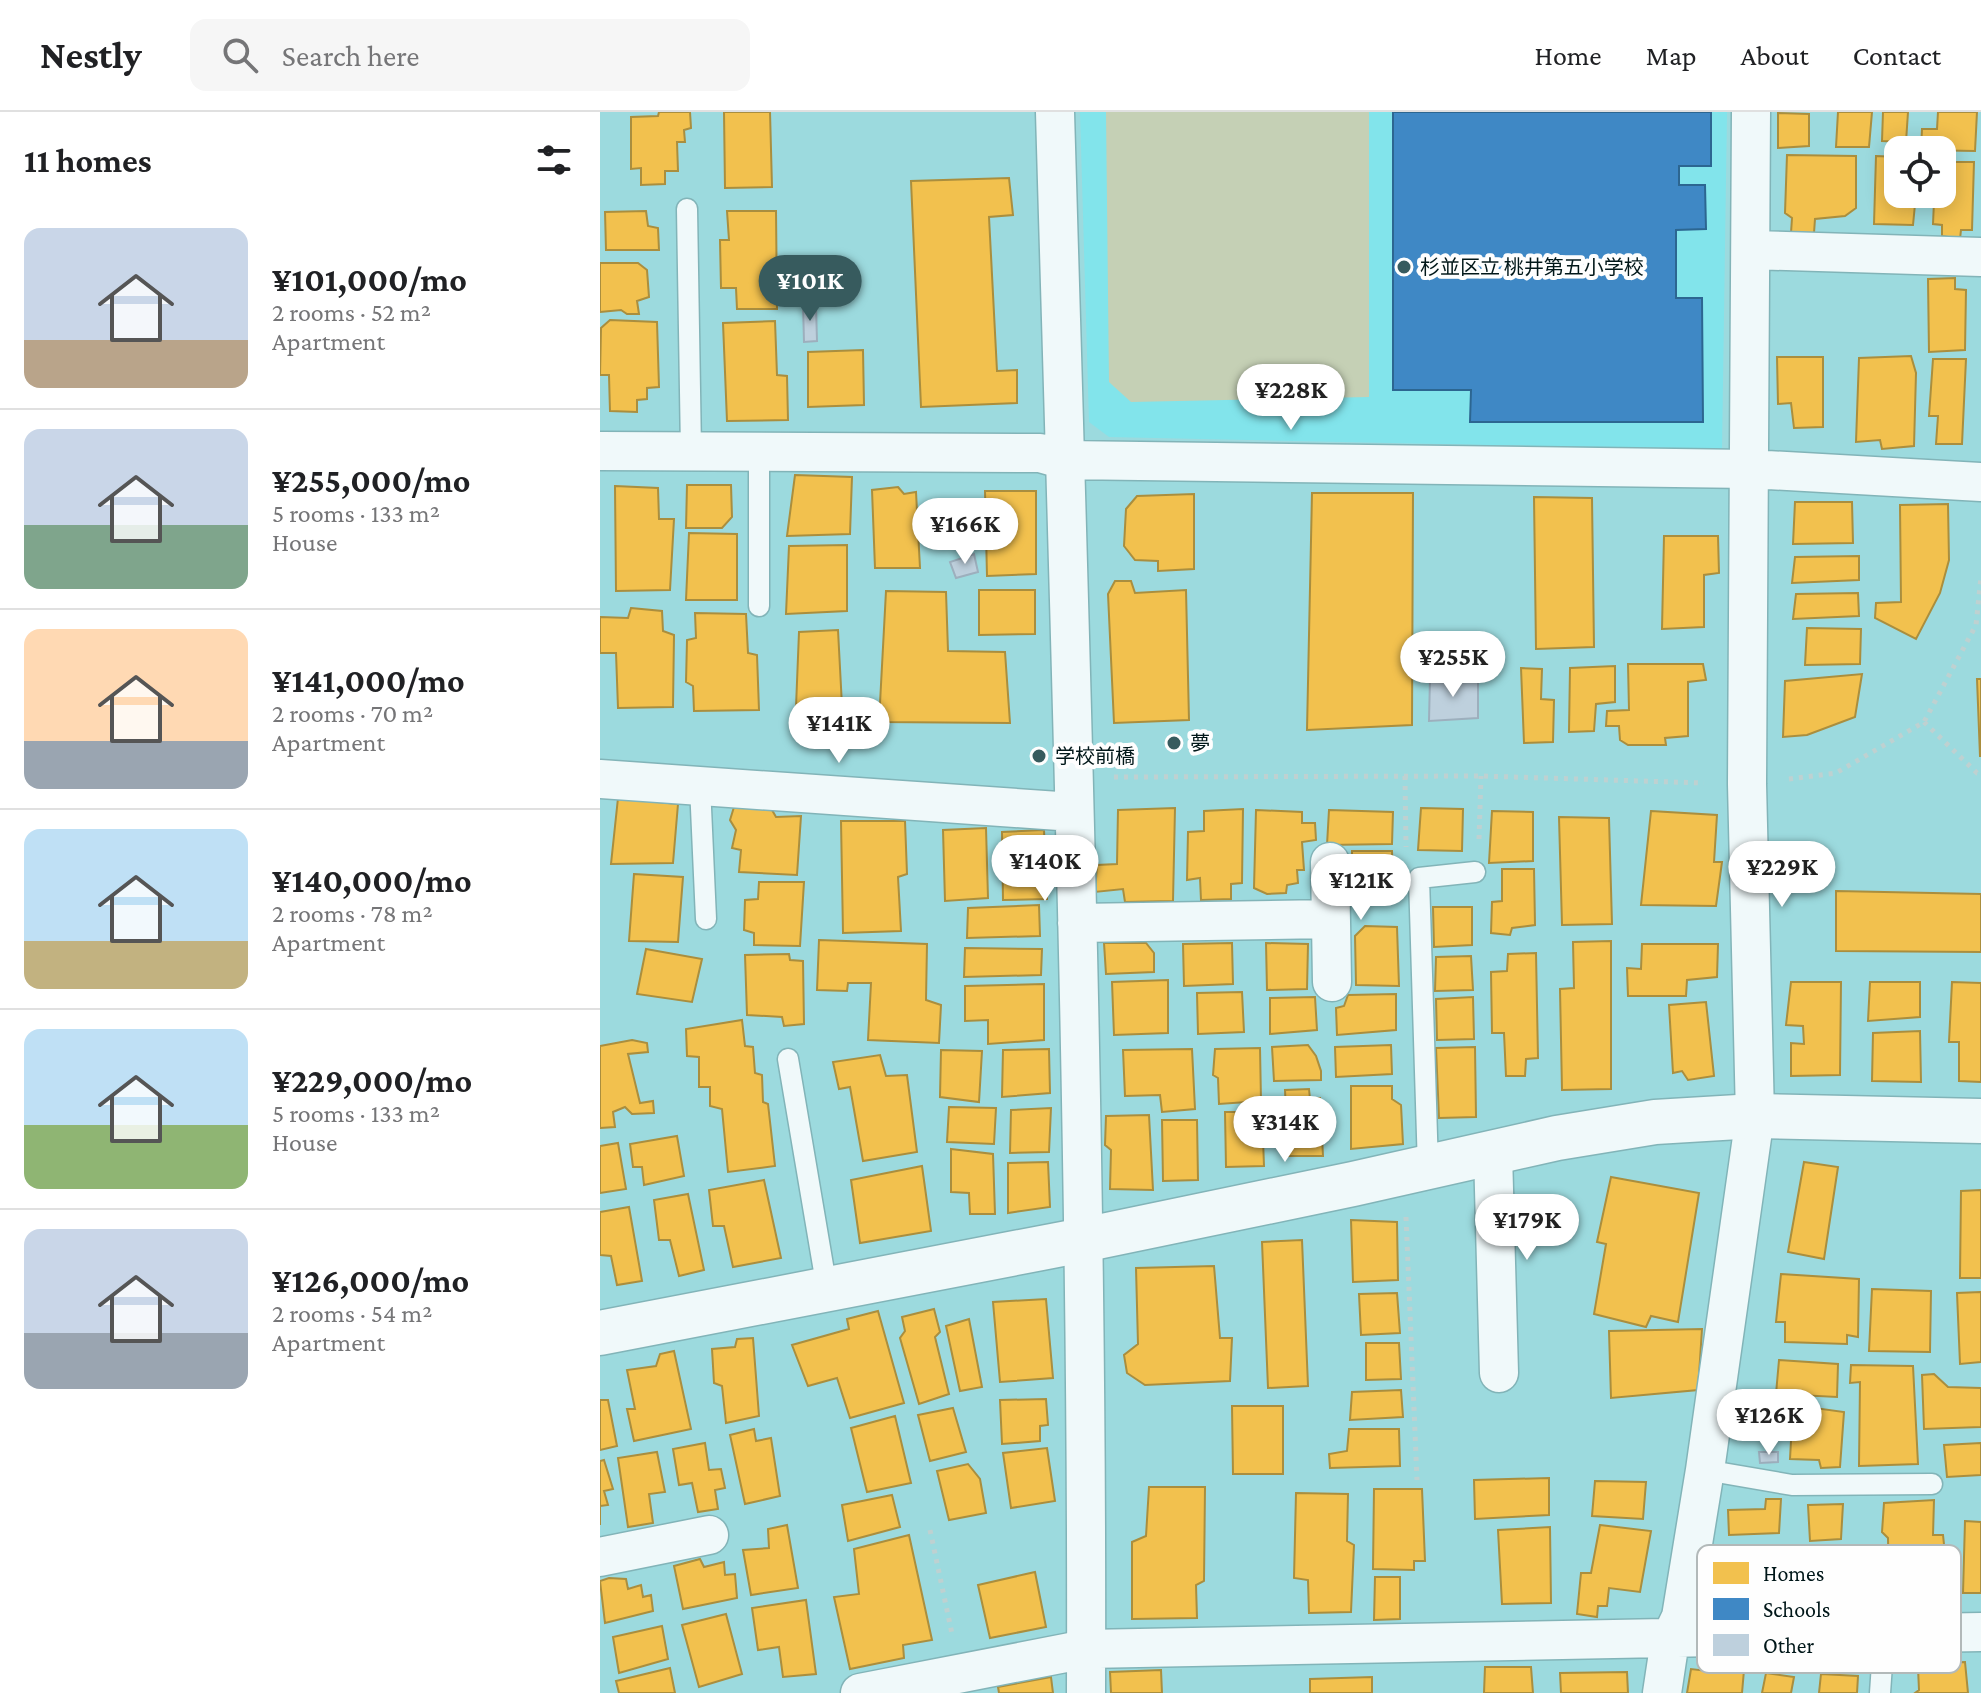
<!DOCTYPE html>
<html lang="en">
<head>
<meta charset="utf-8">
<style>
  body { margin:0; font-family:"Crimson Pro","Noto Sans JP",serif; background:#f6f6f6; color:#202124; height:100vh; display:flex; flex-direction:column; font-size:30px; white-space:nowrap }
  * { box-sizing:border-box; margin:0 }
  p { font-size:26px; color:#757577 }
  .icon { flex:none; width:44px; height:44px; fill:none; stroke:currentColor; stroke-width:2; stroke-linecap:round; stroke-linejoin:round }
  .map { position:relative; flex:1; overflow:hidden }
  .sheet { display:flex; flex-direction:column; background:#fff; width:600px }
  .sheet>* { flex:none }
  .fabs { position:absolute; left:1284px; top:24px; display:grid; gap:16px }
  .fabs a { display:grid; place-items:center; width:72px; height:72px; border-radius:16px; background:#fff; box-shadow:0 4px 20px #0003; font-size:40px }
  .price { position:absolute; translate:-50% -68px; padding:0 18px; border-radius:28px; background:#fff; color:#222; font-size:26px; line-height:52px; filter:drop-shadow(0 2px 4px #0008) }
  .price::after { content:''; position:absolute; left:50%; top:48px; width:24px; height:18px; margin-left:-12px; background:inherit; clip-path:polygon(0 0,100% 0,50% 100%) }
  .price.current { background:#375b5e; color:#fff }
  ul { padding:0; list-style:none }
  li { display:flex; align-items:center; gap:24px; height:200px; padding:0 24px }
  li+li { border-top:2px solid #e0e0e0 }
  li span { display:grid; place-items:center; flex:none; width:224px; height:160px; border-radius:16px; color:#555 }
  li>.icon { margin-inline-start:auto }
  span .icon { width:96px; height:96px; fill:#fffc; stroke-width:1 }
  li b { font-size:34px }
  h2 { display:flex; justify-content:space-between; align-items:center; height:96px; padding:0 24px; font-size:34px }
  header { display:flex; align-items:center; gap:48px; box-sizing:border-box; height:112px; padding:0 40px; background:#fff; border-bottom:2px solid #e0e0e0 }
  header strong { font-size:38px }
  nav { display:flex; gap:44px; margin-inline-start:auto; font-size:28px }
  .search { width:560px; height:72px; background:#f6f6f6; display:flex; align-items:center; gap:20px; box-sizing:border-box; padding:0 28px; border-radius:16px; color:#757577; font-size:30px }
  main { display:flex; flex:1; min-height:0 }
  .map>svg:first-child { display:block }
  .built { fill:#82e4eb }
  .green { fill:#c5d0b5 }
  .homes { fill:#f2c14e; stroke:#aa8e3e; stroke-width:2 }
  .schools { fill:#3f88c5; stroke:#2c6691; stroke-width:2 }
  .building { fill:#bed0dd; stroke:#9dafbd; stroke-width:2 }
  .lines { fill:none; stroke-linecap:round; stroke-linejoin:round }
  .service-casing { stroke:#82b4b8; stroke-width:23 }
  .minor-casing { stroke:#82b4b8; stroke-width:41 }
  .tertiary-casing { stroke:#82b4b8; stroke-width:47 }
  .path { stroke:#bed1d1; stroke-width:5; stroke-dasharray:4 6; stroke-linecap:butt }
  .service { stroke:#f0f9fa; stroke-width:20 }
  .minor { stroke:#f0f9fa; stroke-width:38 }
  .tertiary { stroke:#f0f9fa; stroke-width:44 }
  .poi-dot { fill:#375b5e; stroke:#fefefe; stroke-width:3 }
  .labels { text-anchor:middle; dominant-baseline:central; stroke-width:8; stroke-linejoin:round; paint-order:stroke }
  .poi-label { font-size:20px; fill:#011719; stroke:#fefefe; text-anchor:start }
  .key { fill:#fefefe; stroke:#b2b9b9; stroke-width:2 }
  .key-label { font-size:22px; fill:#011719 }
</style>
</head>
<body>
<header>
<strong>Nestly</strong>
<div class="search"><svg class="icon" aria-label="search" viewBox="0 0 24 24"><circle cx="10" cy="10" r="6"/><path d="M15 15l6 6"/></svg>Search here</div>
<nav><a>Home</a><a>Map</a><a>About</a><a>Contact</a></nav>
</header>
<main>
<section class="sheet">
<h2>11 homes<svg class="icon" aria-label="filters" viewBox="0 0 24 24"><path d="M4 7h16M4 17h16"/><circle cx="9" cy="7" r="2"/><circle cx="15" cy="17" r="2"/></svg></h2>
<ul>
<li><span style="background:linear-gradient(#c9d6e8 70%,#b9a48a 0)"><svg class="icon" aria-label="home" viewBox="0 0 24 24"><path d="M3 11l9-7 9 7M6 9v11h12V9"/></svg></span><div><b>¥101,000/mo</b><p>2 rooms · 52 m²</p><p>Apartment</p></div></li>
<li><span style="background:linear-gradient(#c9d6e8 60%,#7fa58c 0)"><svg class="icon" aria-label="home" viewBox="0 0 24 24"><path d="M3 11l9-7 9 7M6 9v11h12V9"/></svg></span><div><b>¥255,000/mo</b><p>5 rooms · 133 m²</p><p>House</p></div></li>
<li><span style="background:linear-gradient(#ffd9b3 70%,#9aa5b1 0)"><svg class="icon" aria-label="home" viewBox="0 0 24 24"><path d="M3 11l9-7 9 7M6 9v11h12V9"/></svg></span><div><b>¥141,000/mo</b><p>2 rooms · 70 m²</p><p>Apartment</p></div></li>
<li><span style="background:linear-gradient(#bfe0f5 70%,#c2b280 0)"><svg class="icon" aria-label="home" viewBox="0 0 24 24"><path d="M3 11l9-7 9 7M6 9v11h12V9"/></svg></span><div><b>¥140,000/mo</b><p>2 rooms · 78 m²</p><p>Apartment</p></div></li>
<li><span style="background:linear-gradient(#bfe0f5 60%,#8fb573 0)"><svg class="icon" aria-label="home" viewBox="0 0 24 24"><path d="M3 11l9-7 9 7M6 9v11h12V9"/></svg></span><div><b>¥229,000/mo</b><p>5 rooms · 133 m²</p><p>House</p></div></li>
<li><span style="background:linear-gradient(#c9d6e8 65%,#9aa5b1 0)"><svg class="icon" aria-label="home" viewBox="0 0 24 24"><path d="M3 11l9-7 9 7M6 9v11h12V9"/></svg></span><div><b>¥126,000/mo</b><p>2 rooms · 54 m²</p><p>Apartment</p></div></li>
</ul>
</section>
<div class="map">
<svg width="1381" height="1581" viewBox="0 0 1381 1581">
  <rect width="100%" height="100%" fill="#9cdade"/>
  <path class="built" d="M480,0H1127L1122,338L509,325L489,310Z"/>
  <path class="green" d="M506,0H769V285L531,290L509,270Z"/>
  <path class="homes" d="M59,0H90L91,16L84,18L85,30H77L78,59H65V72L41,73V56L31,57V5L58,4Z
    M124,0H170L172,75L125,76Z
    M1238,0H1272L1269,35H1236Z
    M1283,0H1308L1306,30L1282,29Z
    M1338,0H1377L1375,39L1321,38L1322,17H1337Z
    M1178,1L1209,2V34L1178,36Z
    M1187,43L1256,44V96L1245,104L1215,107L1214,121H1191L1192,106L1185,101Z
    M1276,44L1298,45V82H1316L1313,113L1274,112Z
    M1342,50H1374L1372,118H1361L1360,127L1342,124V113L1333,112L1334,89L1328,86V82H1342Z
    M409,66L413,103L389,105L397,259L417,258V291L321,295L311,69Z
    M46,99L48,114L58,116L59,138H6L5,100Z
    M127,99H176L177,197H137L136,176H121L120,128H129Z
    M0,151H38L47,158L49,185L37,189L39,202H27L21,198L0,200Z
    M1355,166V177L1366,178L1365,238L1329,240L1328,167Z
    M10,208L57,210L59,275L47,276V287L37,288V300L10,299L9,263H0L1,216Z
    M175,209L177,263L187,264L188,308L127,309L123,211Z
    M263,238L264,293L208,295V240Z
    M1311,244L1316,261L1314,334L1282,337L1280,328L1256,330L1259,246Z
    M1177,245H1223V315L1194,316L1191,291L1178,292Z
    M1333,247H1366L1362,332H1336L1338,304H1329Z
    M195,363L252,365L250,422L187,424Z
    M87,373H131L132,405L122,416H86Z
    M15,374L58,376L59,407H74L70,478L16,479Z
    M298,375L304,382L316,380L320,456H275L272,378Z
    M385,379H436V462L387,464Z
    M712,381H813L812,613L707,618Z
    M594,382V457L558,459V449L535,448L524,434L526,397L537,384Z
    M934,385L992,386L994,535L936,537Z
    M1195,390H1252L1253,431L1193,432Z
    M1348,392L1349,448L1340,481L1316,527L1275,506L1276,491L1301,490L1300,393Z
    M89,421L137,422V488H86Z
    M1064,424H1118L1119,461L1104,463V515L1062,517Z
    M247,433V499L186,502L189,434Z
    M1259,444V468L1192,471L1195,445Z
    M515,469H531L535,481L586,478L589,608L514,611L508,482Z
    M379,478H435V522L379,523Z
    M286,479L346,480L348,539L405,540L410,611L279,610Z
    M1258,481L1259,504L1193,507L1196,482Z
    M31,496L62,499L63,519L74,523L73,595L18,596L16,541H0V505L28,506Z
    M95,501L146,502L148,541L157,543L159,598L94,599L93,574L86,570L87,528L96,526Z
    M1207,516L1261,517L1260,552L1205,553Z
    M238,518L242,594L196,595L199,520Z
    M1028,552H1103L1106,568L1088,570V624L1065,626L1066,633H1028L1020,628L1019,614H1006L1007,599L1029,598Z
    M1015,554V590L996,592L994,619L969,620L970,556Z
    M921,556L942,557L941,587L954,588L953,630L924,631Z
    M1262,562L1255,605L1207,623L1183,625L1185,569Z
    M1377,567H1381V644H1380Z
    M18,686L78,692L73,751L11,752Z
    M134,695L172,698L176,705L201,704L197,763L139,760L141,738L132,736L136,718L130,708Z
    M575,696L573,789L525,790L523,777L495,780L497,753L517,752L518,698Z
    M821,696L863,697L862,739L818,738Z
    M643,697L642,771L631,772V787L601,788L600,766L587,768L588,720L604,719V699Z
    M656,698L702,700V711H715L716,728L702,730L704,758H697L698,771L687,773L686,781L667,782L654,776Z
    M729,698L793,700L792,732L727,733Z
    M892,699L933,700V749L889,751Z
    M1051,699L1117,703L1114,750H1122L1116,794L1041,793Z
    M959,705L1009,706L1012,812L962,813Z
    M241,709H305L307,762L298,765L301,819L243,821Z
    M386,716L388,786L345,789L343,718Z
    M444,718L447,787L403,788L402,720Z
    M752,739H792L794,791H752Z
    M902,757H934L935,813L912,816L910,823L891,821L892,790L902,789Z
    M34,762L83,765L78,830L29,829Z
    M159,770H204L200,834L154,833V821L144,818L145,788L158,787Z
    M1236,779L1381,782V840L1236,839Z
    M439,793L440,824L367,826L368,796Z
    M833,795H872V833L834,835Z
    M765,814L797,815L799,874L756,873L755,824Z
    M219,828L327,832L326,888L341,893L339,931L268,928L271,871H248L247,879L217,878Z
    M1011,829V977L962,978L960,877L974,876L973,830Z
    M504,831H546L554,841V860L506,862Z
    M632,831L633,872L584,874L583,832Z
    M666,831L708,832L707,877L667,878Z
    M1042,832H1118L1117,865L1087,868L1086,884H1028L1027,856L1041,857Z
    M365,836L442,837L441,863L364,865Z
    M46,837L102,847L92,890L37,882Z
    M936,841L938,946L926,947L925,964H906L904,921H892L891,860L907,859L908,842Z
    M189,842L190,848L203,849L204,912L184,914L182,905L147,903L145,843Z
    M871,844L873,878L835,879L836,845Z
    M568,868V921L514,923L512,870Z
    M1191,870H1241L1240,963L1191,964V931L1204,932L1203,914L1186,913Z
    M1270,870H1320V905L1268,909Z
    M1352,870L1381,871V970L1359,969V930H1349Z
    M444,872V928L388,932V908L365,909V874Z
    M642,880L644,920L598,922L597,881Z
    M796,882V918L737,923L736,896L744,894L748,883Z
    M715,885L717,918L670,922V886Z
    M873,885L874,927L837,928L836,887Z
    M1106,890L1114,964L1088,968L1082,959L1073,961L1069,893Z
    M142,908L145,934L153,935L155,961L162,963L163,990L168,992L175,1054L128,1060L122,997L110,994V975H99V945L87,944L86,917Z
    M1320,919L1321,970L1272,969L1273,921Z
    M32,928L47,931L48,940L28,942L40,991L53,989L54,1001L32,1002L25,995L13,1000L15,1015L0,1016V934Z
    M708,933L716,944L721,959V968L674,969L672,935Z
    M791,933L792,962L736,965L735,935Z
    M875,935L876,1005L839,1006L836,936Z
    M660,936L661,989L619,992L618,966L613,963L615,937Z
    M449,937L450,981L402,985L403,938Z
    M592,937L595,997L562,1000L560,983L525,984L523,938Z
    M341,938L382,939L379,990L340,985Z
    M280,943L286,964L307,963L317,1040L263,1049L250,975L239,977L233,950Z
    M751,974H792V987L801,993L803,1032L751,1037Z
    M709,977L710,987L720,986L723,1044H688L685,978Z
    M349,995L396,996L394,1032L347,1030Z
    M451,996L449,1040L410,1041L411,998Z
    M625,1000H662L664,1054L626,1055Z
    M549,1003L553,1078L510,1077L511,1038L505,1033L506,1004Z
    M562,1008H597L598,1068L563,1069Z
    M77,1024L84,1064L44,1073L42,1055H33L30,1032Z
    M18,1031L26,1077L0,1081V1034Z
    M351,1037L393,1042L395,1102H370L369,1081L351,1080Z
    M448,1050L450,1095L408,1101V1051Z
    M1204,1050L1238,1055L1224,1147L1188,1140Z
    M322,1054L331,1119L260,1131L251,1068Z
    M1011,1065L1099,1081L1078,1210L1051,1204L1046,1215L994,1202L1006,1132L997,1130Z
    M164,1068L181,1146L133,1155L124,1114H113L109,1078Z
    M1381,1078V1166H1360L1361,1079Z
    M88,1082L104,1158L79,1164L70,1128H59L54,1088Z
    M29,1095L42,1169L17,1173L11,1144L0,1143V1100Z
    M751,1108L797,1110L798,1168L753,1170Z
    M702,1128L708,1274L668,1276L662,1130Z
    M614,1154L620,1226H632L630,1269L545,1273L527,1261L524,1243L538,1232L536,1156Z
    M1181,1162L1259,1167L1258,1225L1247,1223V1232L1185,1230V1210H1176Z
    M1272,1177L1331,1179L1330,1240L1269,1239Z
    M1381,1180V1250L1360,1252L1357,1181Z
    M797,1181L800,1221L761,1223L759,1182Z
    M446,1187L453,1266L400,1270L393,1190Z
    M334,1197L340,1220L335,1225L349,1282L319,1292L300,1226L305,1219L302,1205Z
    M278,1199L304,1291L250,1306L237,1266L208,1274L192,1233L249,1217L247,1207Z
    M369,1207L382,1275L360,1279L346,1214Z
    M1102,1217L1098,1278L1011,1286L1009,1219Z
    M153,1226L159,1304L126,1311L122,1274L114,1271L112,1237L135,1235L137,1227Z
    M766,1231H799L801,1267L766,1268Z
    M74,1239L91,1317L34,1329L27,1297H35L27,1258L56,1254L60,1242Z
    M1179,1248L1238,1252L1237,1285L1176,1282Z
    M1251,1253L1313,1254L1318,1352L1259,1354L1260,1270L1250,1271Z
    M1334,1262L1348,1275L1381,1276V1315L1324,1317L1322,1263Z
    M801,1278L803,1305L750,1308L752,1280Z
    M446,1287L448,1313L440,1314V1329L402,1332L400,1288Z
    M0,1288H8L17,1334L0,1338Z
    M1193,1293L1244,1300L1240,1355L1221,1356L1219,1348L1190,1347Z
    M632,1294H683V1362H633Z
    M353,1296L366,1340L330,1349L318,1303Z
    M295,1304L311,1371L267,1380L251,1316Z
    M154,1317L156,1329L171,1326L180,1384L145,1392L130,1323Z
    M749,1317H799L800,1354L730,1356L729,1342L747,1339Z
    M105,1331L109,1358L121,1357L125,1376L115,1378L118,1397L98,1400L92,1371L79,1373L73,1337Z
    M1381,1331V1363L1347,1365L1344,1333Z
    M447,1336L455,1389L411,1396L403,1341Z
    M57,1340L65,1380L49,1382L53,1411L28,1415L18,1346Z
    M4,1348L13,1377L4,1379L8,1393L0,1394V1413V1349Z
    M368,1352L380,1367L386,1401L349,1408L337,1359Z
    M949,1366V1403L875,1407L874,1368Z
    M995,1369L1046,1370L1043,1407L992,1404Z
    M549,1375H605L604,1469L596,1473L597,1506L532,1507V1430L546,1424Z
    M774,1377H822L825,1449H814V1458L773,1457Z
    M696,1381L748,1382L747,1429L754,1433L751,1500L709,1501L708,1468L694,1466Z
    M292,1383L300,1415L248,1429L242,1393Z
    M1166,1387H1181L1179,1421L1129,1423L1128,1398L1165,1397Z
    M1334,1388L1333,1423H1343L1345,1442L1331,1443L1334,1484L1289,1485L1288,1426L1282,1420L1284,1391Z
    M1243,1392L1241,1427L1210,1429L1208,1393Z
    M1365,1409L1381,1410V1481H1363Z
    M187,1413L198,1476L151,1483L143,1438L169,1436L168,1417Z
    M1000,1413L1051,1419L1040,1480L1009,1476L1007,1494H998L997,1505L977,1502L981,1461H991Z
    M950,1415L951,1491L902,1492L898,1418Z
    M309,1423L332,1528L303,1533L304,1546L250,1557L234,1485L259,1482L254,1437Z
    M100,1447L104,1455L124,1450L125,1463L135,1462L137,1486L83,1497L74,1454Z
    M435,1460L446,1515L390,1526L378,1473Z
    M775,1465H800V1507L774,1508Z
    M9,1466L26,1467L28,1477L41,1473L43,1485L51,1483L53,1499L5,1511L0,1469Z
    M206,1488L216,1562L183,1565L179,1535L158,1538L152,1496Z
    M126,1502L142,1562L99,1575L82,1513Z
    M62,1514L68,1547L19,1561L13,1525Z
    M1365,1550L1368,1581H1315L1319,1578L1318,1556H1329L1336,1551Z
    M1125,1553L1144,1558L1142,1581H1087L1091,1557L1116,1560Z
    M885,1555H931L933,1581H884Z
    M70,1556L75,1581H19L16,1569Z
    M561,1558L562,1581H511L510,1560Z
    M1027,1560L1028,1581H961L960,1561Z
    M1166,1561L1194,1565L1191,1581H1162Z
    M1221,1562L1258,1564L1257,1581H1219Z
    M451,1565L453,1581H399L398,1575Z
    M772,1565V1581H710V1567Z"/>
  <path class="schools" d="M793,0H1111V54H1079V73H1105L1106,117L1076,118V186H1102L1103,310H870L871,278H793Z"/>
  <path class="building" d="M203,193H216L217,229L204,230Z
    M374,442L378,460L356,466L350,450Z
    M830,566L878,567V606L829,609Z
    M1159,1340H1178V1350L1160,1351Z"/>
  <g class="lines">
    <defs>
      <path id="service" d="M87,97L91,339
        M159,339V494
        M100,674L106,807
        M188,947L227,1177
        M828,1056L819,766L875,760
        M1105,1358L1192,1373L1332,1372
        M1280,1581L1284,1523"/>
      <path id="minor" d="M455,0C470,527 488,1054 486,1581
        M1151,138L1381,145
        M0,339L440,341L465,348L1150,357L1381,370
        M0,667L473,700
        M730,750L732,870
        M477,811L730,807
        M893,1041L899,1261
        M0,1445L109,1423
        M260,1581L486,1537L1381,1520
        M1062,1581L1070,1528L1081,1505L1105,1358L1155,1004L1147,672L1151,0"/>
      <path id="tertiary" d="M0,1221L483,1128L753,1072L957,1026L1055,1010L1155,1004L1381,1009"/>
    </defs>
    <use href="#service" class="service-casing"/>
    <use href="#minor" class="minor-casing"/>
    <use href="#tertiary" class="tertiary-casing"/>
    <path class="path" d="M1324,610L1377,661L1381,662
      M805,664L806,735
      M514,665L881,664L1104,671
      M1189,667L1236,661L1324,610L1376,513L1381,465
      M879,727L881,664
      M806,1105L817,1368
      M330,1418L352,1522"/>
    <use href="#service" class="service"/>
    <use href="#minor" class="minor"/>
    <use href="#tertiary" class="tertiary"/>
  </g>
  <g class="poi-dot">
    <circle cx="804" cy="155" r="8"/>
    <circle cx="574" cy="631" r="8"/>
    <circle cx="439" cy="644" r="8"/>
  </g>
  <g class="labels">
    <g class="poi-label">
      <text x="820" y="155">杉並区立 桃井第五小学校</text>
      <text x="590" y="631">夢</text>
      <text x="455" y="644">学校前橋</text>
    </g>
  </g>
  <rect x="1097" y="1433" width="264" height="128" rx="12" class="key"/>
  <rect x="1113" y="1450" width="36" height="22" fill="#f2c14e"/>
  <rect x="1113" y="1486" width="36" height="22" fill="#3f88c5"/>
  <rect x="1113" y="1522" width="36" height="22" fill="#bed0dd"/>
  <g class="key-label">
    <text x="1163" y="1469">Homes</text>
    <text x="1163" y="1505">Schools</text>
    <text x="1163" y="1541">Other</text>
  </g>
</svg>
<div class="fabs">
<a><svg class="icon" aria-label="locate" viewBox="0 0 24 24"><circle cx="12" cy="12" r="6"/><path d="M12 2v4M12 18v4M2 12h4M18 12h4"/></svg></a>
</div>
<b class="price current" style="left:210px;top:211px">¥101K</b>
<b class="price" style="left:691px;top:320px">¥228K</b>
<b class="price" style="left:365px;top:454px">¥166K</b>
<b class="price" style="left:853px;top:587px">¥255K</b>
<b class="price" style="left:239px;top:653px">¥141K</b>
<b class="price" style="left:445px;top:791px">¥140K</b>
<b class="price" style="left:1182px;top:797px">¥229K</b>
<b class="price" style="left:761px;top:810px">¥121K</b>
<b class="price" style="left:685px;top:1052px">¥314K</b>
<b class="price" style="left:927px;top:1150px">¥179K</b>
<b class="price" style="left:1169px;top:1345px">¥126K</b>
</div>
</main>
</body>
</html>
